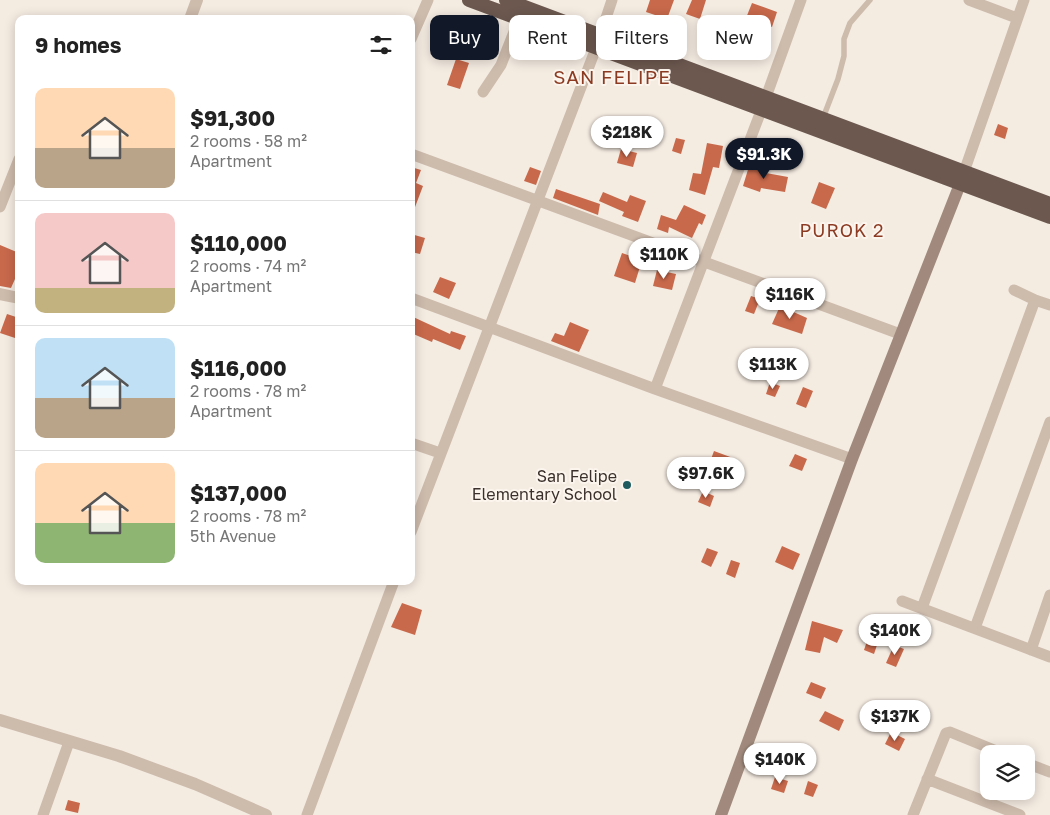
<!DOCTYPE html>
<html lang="en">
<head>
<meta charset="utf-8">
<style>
  body { margin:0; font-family:"Golos Text",sans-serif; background:#f6f6f6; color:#222; height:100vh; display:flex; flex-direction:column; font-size:19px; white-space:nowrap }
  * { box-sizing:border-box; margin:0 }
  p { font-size:16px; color:#767676 }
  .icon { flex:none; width:28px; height:28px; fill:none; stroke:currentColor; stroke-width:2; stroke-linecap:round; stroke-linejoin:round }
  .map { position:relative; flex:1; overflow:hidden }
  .details { position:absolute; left:15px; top:15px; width:400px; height:570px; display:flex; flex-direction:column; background:#fff; border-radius:10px; box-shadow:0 2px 12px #0003 }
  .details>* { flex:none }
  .hud { position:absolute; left:430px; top:15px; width:475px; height:45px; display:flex; gap:10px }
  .fabs { position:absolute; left:980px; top:745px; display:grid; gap:10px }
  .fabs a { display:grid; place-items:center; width:55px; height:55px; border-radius:10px; background:#fff; box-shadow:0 2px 12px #0003; font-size:25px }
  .price { position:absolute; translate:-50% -42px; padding:0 11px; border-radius:18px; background:#fff; color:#222; font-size:16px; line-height:32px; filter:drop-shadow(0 1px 2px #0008) }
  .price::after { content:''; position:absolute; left:50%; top:30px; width:15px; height:11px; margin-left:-8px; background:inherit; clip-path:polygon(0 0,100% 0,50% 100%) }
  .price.on { background:#111827; color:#fff }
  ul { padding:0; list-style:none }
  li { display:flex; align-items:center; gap:15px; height:125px; padding:0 20px }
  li+li { border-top:1px solid #e0e0e0 }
  li span { display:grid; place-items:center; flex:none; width:140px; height:100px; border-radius:10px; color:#555 }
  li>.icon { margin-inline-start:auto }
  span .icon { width:60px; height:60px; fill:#fffc; stroke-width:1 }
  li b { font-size:21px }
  h2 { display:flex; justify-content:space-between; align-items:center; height:60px; padding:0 20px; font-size:21px }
  .chip { padding:0 18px; border-radius:10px; background:#fff; box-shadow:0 2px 12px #0003; font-size:18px; line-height:45px }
  .chip.on { background:#111827; color:#fff }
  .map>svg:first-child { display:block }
  .building { fill:#c8694b }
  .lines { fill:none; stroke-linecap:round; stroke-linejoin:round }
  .service { stroke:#cdbbac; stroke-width:5.5 }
  .minor { stroke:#cdbbac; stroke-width:11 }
  .tertiary { stroke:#cdbbac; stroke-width:12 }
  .secondary { stroke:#a18a7d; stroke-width:12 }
  .trunk { stroke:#6c584f; stroke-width:14 }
  .poi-dot { fill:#1f5a5e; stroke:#fbf5ee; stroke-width:2 }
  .labels { text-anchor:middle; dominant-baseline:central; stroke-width:4; stroke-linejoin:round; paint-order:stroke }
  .poi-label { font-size:16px; fill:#3b302b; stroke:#fbf5ee; text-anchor:end }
  .neighbourhood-label { font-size:18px; letter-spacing:1px; fill:#8c3b22; stroke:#fbf5ee }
  .quarter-label { font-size:19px; letter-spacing:1px; fill:#8c3b22; stroke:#fbf5ee }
</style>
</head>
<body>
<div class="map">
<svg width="1050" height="815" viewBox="0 0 1050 815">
  <rect width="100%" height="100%" fill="#f4ebe1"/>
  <path class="building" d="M650,0H674L667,19L646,12Z
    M692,0H706L700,19L686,14Z
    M752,3L777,12L772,27L768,25L756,56L737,48L748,24L744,23Z
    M456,59L469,63L460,89L447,85Z
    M998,124L1008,128L1005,139L994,135Z
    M676,138L685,140L681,154L672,151Z
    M707,143L723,146L719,168L713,167L705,195L689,190L693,173L701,174Z
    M621,149L637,153L633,167L617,163Z
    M750,163L768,168L766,173L788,177L785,192L761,188L760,192L743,186Z
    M411,167L421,170L416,183L423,186L412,215Z
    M530,167L541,171L536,185L524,181Z
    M819,182L835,188L826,209L811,203Z
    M556,189L600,204L598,215L553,198Z
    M603,192L627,202L630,195L646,201L638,222L622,216L624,212L599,201Z
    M684,205L706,215L702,225L699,223L692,238L669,227L668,233L657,229L661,215L676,220Z
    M411,234L425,238L420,254L411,252Z
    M0,245L19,253V270L11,288L0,286Z
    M622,253L642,260L635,283L614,276Z
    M657,270L676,274L672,290L653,286Z
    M440,277L456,283L449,299L433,292Z
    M751,296L760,299L754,314L745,311Z
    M780,306L807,318L802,334L772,324Z
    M7,314L19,318V327L15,338L0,333Z
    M411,316L450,334L451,331L466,336L460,350L433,339L432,342L411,333Z
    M570,322L589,330L579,352L551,341L555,333L564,336Z
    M770,382L780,386L775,397L766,394Z
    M803,387L813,391L806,408L796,404Z
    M714,451L733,458L726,477L707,470Z
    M795,454L807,459L802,471L789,466Z
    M703,491L714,496L710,507L698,502Z
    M782,546L800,554L793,570L775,562Z
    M707,548L718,552L711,567L701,562Z
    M731,560L740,563L735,578L726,574Z
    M402,603L422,610L415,635L391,627Z
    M812,621L843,630L837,643L824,637L820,653L805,650Z
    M868,638L878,642L874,654L864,650Z
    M894,645L904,649L896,667L886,663Z
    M811,682L826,688L821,699L806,693Z
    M825,711L844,720L839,731L819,721Z
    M891,732L905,739L899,751L885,744Z
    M775,777L788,781L784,793L771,789Z
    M808,781L818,785L813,797L804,794Z
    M68,800L80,803L78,813L65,810Z"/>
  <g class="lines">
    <path class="service" d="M823,118L838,79L844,56V39L850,23L870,0"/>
    <path class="minor" d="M969,0L1017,18
      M411,39L428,0
      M483,92L501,65L519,19
      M411,154L900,334
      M964,172L1024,0
      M0,207L19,159
      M411,298L655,389L852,459
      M1035,300L1050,305
      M655,389L761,111L801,0
      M411,443L440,453
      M411,532L596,48L612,0
      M902,601L1050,657
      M922,608L1035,300L1014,290
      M975,628L1050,422
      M1031,650L1050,595
      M1026,763L1050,772
      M927,779L1020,815
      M43,815L69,742
      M307,815L394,581
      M913,815L946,733L950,732L1004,754"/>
    <path class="tertiary" d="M190,19L197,0
      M0,294L19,298
      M0,720L119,756L195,784L266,815"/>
    <path class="secondary" d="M721,815L852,459L964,174"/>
    <path class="trunk" d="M469,0L1050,217
      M506,0L1050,204"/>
  </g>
  <circle class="poi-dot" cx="627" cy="485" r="5"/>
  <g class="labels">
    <g class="poi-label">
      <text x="617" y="476">San Felipe<tspan x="617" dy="18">Elementary School</tspan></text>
    </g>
    <g class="neighbourhood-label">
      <text x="842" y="230">PUROK 2</text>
    </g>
    <g class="quarter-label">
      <text x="612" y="76">SAN FELIPE</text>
    </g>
  </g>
</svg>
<div class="fabs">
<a><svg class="icon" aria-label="layers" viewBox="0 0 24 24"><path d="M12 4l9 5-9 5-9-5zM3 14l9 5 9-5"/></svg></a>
</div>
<b class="price" style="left:627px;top:158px">$218K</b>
<b class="price on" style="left:764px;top:180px">$91.3K</b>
<b class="price" style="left:664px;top:280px">$110K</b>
<b class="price" style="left:790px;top:320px">$116K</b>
<b class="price" style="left:773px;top:390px">$113K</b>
<b class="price" style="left:706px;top:499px">$97.6K</b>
<b class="price" style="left:895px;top:656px">$140K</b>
<b class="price" style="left:895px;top:742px">$137K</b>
<b class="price" style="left:780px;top:785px">$140K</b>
<div class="hud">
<a class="chip on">Buy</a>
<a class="chip">Rent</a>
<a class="chip">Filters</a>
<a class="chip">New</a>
</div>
<section class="details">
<h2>9 homes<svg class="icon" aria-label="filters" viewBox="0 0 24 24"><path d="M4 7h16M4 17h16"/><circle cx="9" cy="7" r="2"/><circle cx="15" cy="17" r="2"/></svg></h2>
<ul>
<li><span style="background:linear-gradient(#ffd9b3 60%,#b9a48a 0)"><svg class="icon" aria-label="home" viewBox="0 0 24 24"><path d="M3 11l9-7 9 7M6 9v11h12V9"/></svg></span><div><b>$91,300</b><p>2 rooms · 58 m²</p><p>Apartment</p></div></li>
<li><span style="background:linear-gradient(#f6c9c9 75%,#c2b280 0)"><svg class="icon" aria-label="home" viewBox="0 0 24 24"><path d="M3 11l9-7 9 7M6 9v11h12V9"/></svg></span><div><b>$110,000</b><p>2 rooms · 74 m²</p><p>Apartment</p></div></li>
<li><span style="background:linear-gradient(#bfe0f5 60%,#b9a48a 0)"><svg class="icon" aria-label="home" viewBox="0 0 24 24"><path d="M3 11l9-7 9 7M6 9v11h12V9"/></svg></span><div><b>$116,000</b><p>2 rooms · 78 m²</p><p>Apartment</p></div></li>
<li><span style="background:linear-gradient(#ffd9b3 60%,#8fb573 0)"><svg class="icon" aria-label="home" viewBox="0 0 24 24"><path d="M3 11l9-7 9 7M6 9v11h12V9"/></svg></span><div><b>$137,000</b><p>2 rooms · 78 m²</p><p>5th Avenue</p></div></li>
</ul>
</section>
</div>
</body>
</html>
